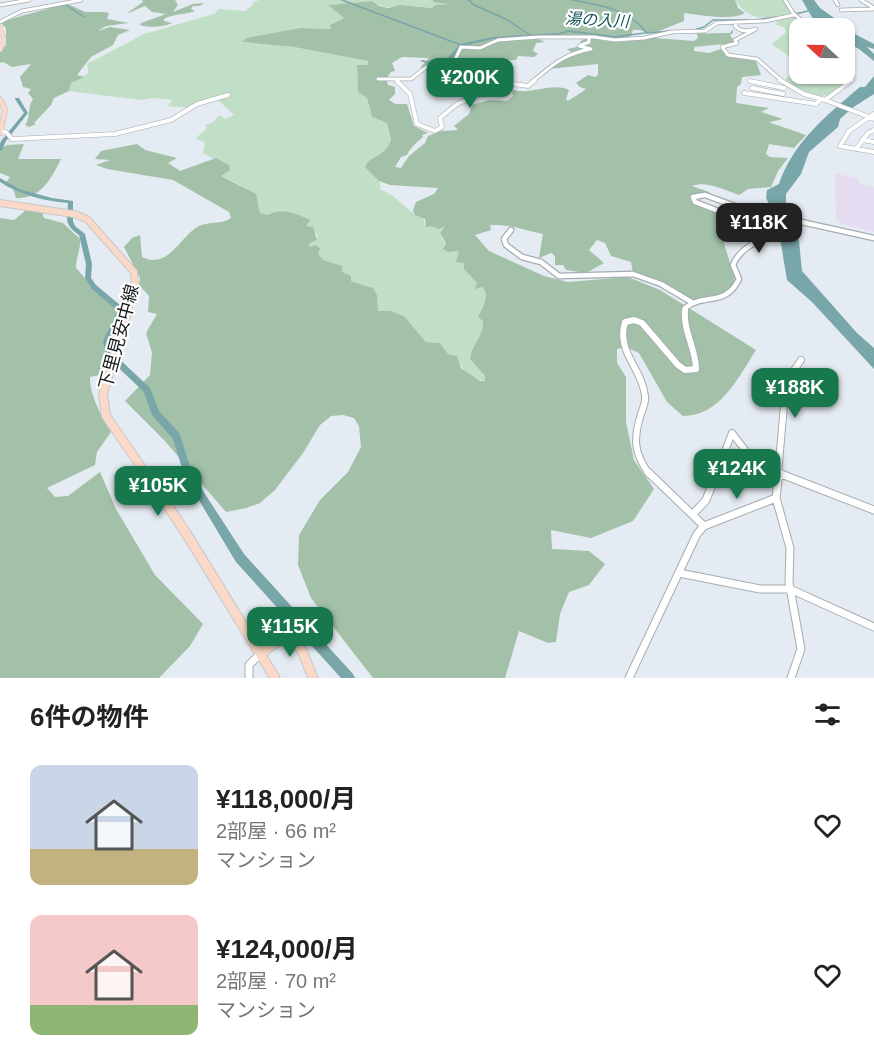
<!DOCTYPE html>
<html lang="ja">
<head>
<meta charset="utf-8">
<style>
  body { margin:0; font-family:Helvetica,"Noto Sans JP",sans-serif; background:#f6f6f6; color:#222; height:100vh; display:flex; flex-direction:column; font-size:22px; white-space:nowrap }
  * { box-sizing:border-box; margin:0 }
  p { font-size:20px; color:#767676 }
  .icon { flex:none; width:33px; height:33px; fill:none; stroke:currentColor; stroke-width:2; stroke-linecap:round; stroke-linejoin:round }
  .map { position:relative; height:678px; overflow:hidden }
  .sheet { display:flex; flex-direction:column; background:#fff; flex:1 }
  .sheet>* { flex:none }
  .needle { width:39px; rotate:292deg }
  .buttons { position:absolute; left:789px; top:18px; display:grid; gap:12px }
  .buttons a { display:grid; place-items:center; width:66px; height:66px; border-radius:12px; background:#fff; box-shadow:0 2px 4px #0004; font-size:30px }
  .price { position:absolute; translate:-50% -51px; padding:0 14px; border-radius:12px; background:#17774d; color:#fff; font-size:20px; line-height:39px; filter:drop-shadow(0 2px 3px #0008) }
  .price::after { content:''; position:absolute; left:50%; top:36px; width:18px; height:14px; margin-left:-9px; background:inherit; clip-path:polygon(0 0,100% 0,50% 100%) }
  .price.selected { background:#222; color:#fff }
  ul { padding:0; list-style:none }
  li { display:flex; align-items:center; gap:18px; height:150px; padding:0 30px }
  li span { display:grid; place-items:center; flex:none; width:168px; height:120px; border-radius:12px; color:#555 }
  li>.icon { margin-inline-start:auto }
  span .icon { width:72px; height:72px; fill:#fffc; stroke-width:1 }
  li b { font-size:26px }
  h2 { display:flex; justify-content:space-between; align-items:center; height:72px; padding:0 30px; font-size:26px }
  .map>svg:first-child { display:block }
  .education { fill:#e6dcf1 }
  .green { fill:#c1dfc6 }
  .forest { fill:#a2c1a8 }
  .water { fill:#79a6a9 }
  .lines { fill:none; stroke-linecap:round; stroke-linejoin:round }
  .stream { stroke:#79a6a9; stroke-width:1.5 }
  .river { fill:#79a6a9; fill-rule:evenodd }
  .minor-far4-casing { stroke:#a5acb1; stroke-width:4.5 }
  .minor-far3-casing { stroke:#a5acb1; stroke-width:5 }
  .minor-far2-casing { stroke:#a5acb1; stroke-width:7 }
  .minor-far1-casing { stroke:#a5acb1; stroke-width:8 }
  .minor-casing { stroke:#a5acb1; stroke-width:9 }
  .major-far4-casing { stroke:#c7c8c9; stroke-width:5 }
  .major-far3-casing { stroke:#c7c8c9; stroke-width:6 }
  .major-far2-casing { stroke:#c7c8c9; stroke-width:8 }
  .major-far1-casing { stroke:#c7c8c9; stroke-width:10 }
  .major-casing { stroke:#c7c8c9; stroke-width:11 }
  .minor-far4 { stroke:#fff; stroke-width:3 }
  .minor-far3 { stroke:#fff; stroke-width:4 }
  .minor-far2 { stroke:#fff; stroke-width:4.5 }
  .minor-far1 { stroke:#fff; stroke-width:6 }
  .minor { stroke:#fff; stroke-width:7 }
  .major-far4 { stroke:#fbd9c8; stroke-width:4 }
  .major-far3 { stroke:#fbd9c8; stroke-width:4.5 }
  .major-far2 { stroke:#fbd9c8; stroke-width:6 }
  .major-far1 { stroke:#fbd9c8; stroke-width:8 }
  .major { stroke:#fbd9c8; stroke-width:9 }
  .labels { text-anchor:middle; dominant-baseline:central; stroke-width:4.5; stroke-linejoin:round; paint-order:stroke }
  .far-water-label { font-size:16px; font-style:italic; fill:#125458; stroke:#fff }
  .street-label { font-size:18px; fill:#171a1c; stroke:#fff }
</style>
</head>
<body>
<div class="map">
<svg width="874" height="678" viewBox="0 0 874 678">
  <rect width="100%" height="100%" fill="#e5ebf2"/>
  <path class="education" d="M835,173L859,179V184L874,187V232L836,222Z"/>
  <path class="green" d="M259,0H433L434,2L448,4L435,5L432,8C422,7 411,5 401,6C389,7 383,9 372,1L329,5L344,18L332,24L331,29L300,28L246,38L242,42L294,47L368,61V65L357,66L358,92L367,98L372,117L387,123L391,139L385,152L374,159L373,174L379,181L381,190C398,195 405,212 423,217L425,225L445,226L440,233C443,242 449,250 459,251L457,260L464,262L477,283L486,291L487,296L478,316L483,321C484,336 471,345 470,359L485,376L486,381C472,380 460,369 457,356L448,354L440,343L426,342L404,316L390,311H378L377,304L368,286L351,281L342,272L343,266L323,260L308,248L310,243L317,240V234L306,226L309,220C296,213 281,207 268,215L260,213C259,192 239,184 221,176L225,171L223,164L203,153L205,142L195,139L207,128L205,125L213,122L219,115L225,119L234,115L217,99L191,108L168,106L172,100L154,98L141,100L69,91L71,83L89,73L87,64L144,34L214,14L219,9L245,11L253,5L252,3Z
    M735,0H784L791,13C766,18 752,24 735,0Z
    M794,16L809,28L795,29L799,30V64L772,44L786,32L785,28L775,24L778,23L773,19Z
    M845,58C854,82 847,83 828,96L824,95L819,99L784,82L787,77L800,74H844Z"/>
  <path class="forest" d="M142,0H175L178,5L173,12L193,4L204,3L200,6H193L191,9L195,11C184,15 175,13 164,19V21L172,23C166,27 147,28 140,25L141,23L166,14L152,12L145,6L126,14L143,2Z
    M433,0H735L738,8L745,13C732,21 700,15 684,13V21L654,33C646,34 642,29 633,30L631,36L625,39L538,35L536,38L545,42L536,43L533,51L538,54L534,57L518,56L516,60L490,61L484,64L489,88C465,89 439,80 421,67L429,58L402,57L392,63L395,71L391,72L386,79L388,85L395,87V94L389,100L395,104H407L414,126L428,133L422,135L423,137C417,142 410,148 407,155L401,157L395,167L401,168L409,156L425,143L428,136L441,131L458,130L454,126L469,114L472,105L489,100L507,101L513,96L512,92L514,90C532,95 552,82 569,90L566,99L568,101C573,97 580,94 586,89L580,87L576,83L588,75L595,77L598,75V64L548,69L554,63L570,56L571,52L567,49L577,47L582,40L591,38L605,41L624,42L642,37L694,41L698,38L697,33C709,34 718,33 730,33L733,29V33L730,35L735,43L694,47V51L709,53L721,49L728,56L756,61L761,75L742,77L741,84L737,87L736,103L769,108L761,112L783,119L770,122L771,123L806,135L794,148L769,144L766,154L770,157L788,158L778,171L771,187L748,189L739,195C725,190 706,180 692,186L709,192L710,196L693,195L690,200C698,211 717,209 727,219L717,222L714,226L721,233L735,280C728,293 711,304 695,302C685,300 646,278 633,273L631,262L611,256L605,243L597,240L589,250L604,263L586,273L566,270L563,265H555V256L551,253L539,258L543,234C525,230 509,224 490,225L491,230L475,235L489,251L544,276L568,282L628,277L660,290L756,350C738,378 720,416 683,416L667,402L639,353L626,347L617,349V363L626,377V422L634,460L654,489L633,521L591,538L551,530L552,549L589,551L605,564L589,585L569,592L560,614L556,642L548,643L519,631L505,678H373L311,598L298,565L299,535L320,500L348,472L361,447L359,426L354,418L343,415L331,416L320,425L303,453L275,490L260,503L246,508L226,512L164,440L125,401L150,375L152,353L146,333L157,314L148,312L149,296L139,285L140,278L124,247L132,238L140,235L142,257C169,270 180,236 199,226C210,221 221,225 231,218L229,212L173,180L107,169L96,165L110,160L95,159L101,151L137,144L145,150L177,158L168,163L180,171L216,158L229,165L230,170L221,176L256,194L260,213L268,215C281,207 296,213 310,220L306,226L313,227L317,240L310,243L309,247L316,245L320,248L318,254L323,260L343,266L342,272L351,276V281L373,288L377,295L378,311H390L404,316L426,342L440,343L448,354L457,356L461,368L480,381H485V376L470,359C471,345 484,336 483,321L478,317C482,307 491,295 482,287L475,289L477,283L464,269V263L456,262L459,251L448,252L443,249L446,243L440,233L445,226L439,229L431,226L426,227L425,219L415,215L413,210L416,202L434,194L438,188L390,185L379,181L365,167C369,155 385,159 391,139L387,123L372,117L367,98L358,92L357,65H368V61L294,47L242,42L246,38L300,28L331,29L330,25L344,18L328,5L372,1L379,6L388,8L400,5L432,8L435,5L448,4L433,2Z
    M66,3L85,12H105L109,13L107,19L129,23L106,26L98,31L110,27L130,30L118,35L113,45L91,57L77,75L84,77L71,83L69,91L54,98L51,105L34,123L36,124L29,127L25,125C31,117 27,108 33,99L28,93L31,89L23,87L20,77L31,64L12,67L3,62L0,63V52L6,45V28L1,23C23,14 44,11 66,3Z
    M24,144L18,159H61C51,179 41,199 16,198L13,189L4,185L10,177L0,173V149L7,145Z
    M26,210L42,212L44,218L63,223L80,239C81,249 76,257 76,268L93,287L119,308C119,322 106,335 104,349L109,357L104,374L90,377C89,393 102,418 111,432L97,452L95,465L47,488L55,497L68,496L100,472L116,509L155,575L203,624L190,646L159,678H0V218L14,220Z"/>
  <path class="water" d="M802,0H814L820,8L847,27L845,29L874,44V49L867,47L874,54V61L859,49L845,41L844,28H815L817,26Z
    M874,76V94L852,108L840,119L838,127L809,152L801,174L786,194V207L799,241L802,271L857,333L874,348V369L812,302L787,280L780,238L771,219L772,210L766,198L767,190L779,184C793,142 828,114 860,87H865Z"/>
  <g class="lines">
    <path class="stream" d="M342,0L461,45
      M469,0L474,5L506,19L530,35
      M572,0C600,5 629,9 647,33L671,31
      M66,5L84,17
      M795,14L808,11
      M754,20L776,17
      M694,30L704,27L713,20H749"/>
    <path class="river" d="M568,30L615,36L647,32L649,33L615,38L568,32L559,35L493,39L462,46L451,60L443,64H430L420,61L422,60L430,62H441L448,58L460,44L493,37L559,33Z
      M15,98H19L28,113L6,141L2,150L0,151V144L1,141L24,113L15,99Z
      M0,178L19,189L52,198L73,201V221L75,226L85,234L92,264L91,278L96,285L126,310L111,341L113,353L150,388L159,411L180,434L190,467L203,491L244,554L353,674L355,678H341L236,562L197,497L183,471L173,439L152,415L144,392L106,356L103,341L118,311L92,289L85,278L86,264L79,235C64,224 67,221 68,203C44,201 21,195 0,182Z"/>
    <defs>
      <path id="minor-far4" d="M785,0L793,13L810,28
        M835,0L838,5
        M861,0L874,8
        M0,5L29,0
        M841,10L874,9
        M0,22L22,11L81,0
        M737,22L735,26C742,33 747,31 756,29L735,40L737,43L722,47L728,55L757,59L782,81
        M844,54L852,67V81
        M378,79H411L425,68L455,60L461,47L480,48L498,40L539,37H594L615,40L644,38L672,32L705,31L717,23L765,21L794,15
        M533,81C554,64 564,54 591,49L579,46L589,42V37"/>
      <path id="minor-far3" d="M780,80L804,94L825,100
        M852,80L825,100L874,119
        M397,81L410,94L417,124L435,131L442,127L440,118L457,104L506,83L528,86L535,80
        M750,81L784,88
        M752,88L783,94
        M744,93L816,104L820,100
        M874,114L849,131L840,146L874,152
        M1,131L6,132L12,139L115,134L171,120L197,104L228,95
        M862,140L874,142
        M856,149L868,133L874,130"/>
      <path id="minor-far2" d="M511,230L504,239L506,245L522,257L541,262L559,276L633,274L661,284L693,303
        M685,312V308C703,293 726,307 739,279L733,265C738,253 747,247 758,241L751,235L718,227V222L730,219L729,215L695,202L693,197L705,195L743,209L874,238"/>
      <path id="minor-far1" d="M732,433L752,459L779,474
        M649,474C634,453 633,439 641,414C643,408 646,402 645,396C642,368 616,352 625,322L634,320L642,323L678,365L685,370L696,369C696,349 683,331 685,310
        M716,474L732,433
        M778,474L786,382L801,360"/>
      <path id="minor" d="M648,472L704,526
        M776,472L874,510
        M779,472L776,498L790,548L789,582L801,649L791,678
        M693,514L706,500L717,472
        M679,573L760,589H790L874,627
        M249,678V665L261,653
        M629,678L697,534L704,526L776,498"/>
      <path id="major-far4" d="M0,27L4,40L0,50"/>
      <path id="major-far3" d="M0,99L5,110L0,133"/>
      <path id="major-far2" d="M0,203L74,214L87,219L134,272L135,286L127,312"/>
      <path id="major-far1" d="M128,310L103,394L106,416L146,474"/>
      <path id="major" d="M145,472L186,533L275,678
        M261,653L278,641H293L302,651L313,678"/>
    </defs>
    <use href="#minor-far4" class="minor-far4-casing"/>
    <use href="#minor-far3" class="minor-far3-casing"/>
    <use href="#minor-far2" class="minor-far2-casing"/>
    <use href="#minor-far1" class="minor-far1-casing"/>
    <use href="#minor" class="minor-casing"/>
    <use href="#major-far4" class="major-far4-casing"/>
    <use href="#major-far3" class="major-far3-casing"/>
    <use href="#major-far2" class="major-far2-casing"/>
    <use href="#major-far1" class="major-far1-casing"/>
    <use href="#major" class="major-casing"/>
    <use href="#minor-far4" class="minor-far4"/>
    <use href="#minor-far3" class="minor-far3"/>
    <use href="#minor-far2" class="minor-far2"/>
    <use href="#minor-far1" class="minor-far1"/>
    <use href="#minor" class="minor"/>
    <use href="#major-far4" class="major-far4"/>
    <use href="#major-far3" class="major-far3"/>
    <use href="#major-far2" class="major-far2"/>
    <use href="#major-far1" class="major-far1"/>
    <use href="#major" class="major"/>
  </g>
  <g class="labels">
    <g class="far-water-label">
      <text transform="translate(597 20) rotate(3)">湯の入川</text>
    </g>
    <g class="street-label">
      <text transform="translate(119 337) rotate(-75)">下里見安中線</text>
    </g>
  </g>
</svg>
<div class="buttons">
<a><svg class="needle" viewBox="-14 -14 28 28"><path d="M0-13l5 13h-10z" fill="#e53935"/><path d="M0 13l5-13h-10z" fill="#767676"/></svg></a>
</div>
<b class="price" style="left:470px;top:109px">¥200K</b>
<b class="price selected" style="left:759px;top:254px">¥118K</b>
<b class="price" style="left:795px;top:419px">¥188K</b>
<b class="price" style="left:737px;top:500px">¥124K</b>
<b class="price" style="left:158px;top:517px">¥105K</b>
<b class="price" style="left:290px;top:658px">¥115K</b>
</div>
<section class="sheet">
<h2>6件の物件<svg class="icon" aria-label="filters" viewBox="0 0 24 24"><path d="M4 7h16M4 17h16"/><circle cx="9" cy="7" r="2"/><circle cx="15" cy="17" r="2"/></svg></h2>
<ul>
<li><span style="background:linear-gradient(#c9d6e8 70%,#c2b280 0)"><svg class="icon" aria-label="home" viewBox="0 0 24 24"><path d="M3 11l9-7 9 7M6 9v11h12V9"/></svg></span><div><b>¥118,000/月</b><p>2部屋 · 66 m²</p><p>マンション</p></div><svg class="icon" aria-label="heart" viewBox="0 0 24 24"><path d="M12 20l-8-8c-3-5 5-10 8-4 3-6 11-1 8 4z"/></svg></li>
<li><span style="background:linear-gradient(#f6c9c9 75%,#8fb573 0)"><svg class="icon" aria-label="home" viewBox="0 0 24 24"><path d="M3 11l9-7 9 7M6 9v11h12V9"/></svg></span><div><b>¥124,000/月</b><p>2部屋 · 70 m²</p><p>マンション</p></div><svg class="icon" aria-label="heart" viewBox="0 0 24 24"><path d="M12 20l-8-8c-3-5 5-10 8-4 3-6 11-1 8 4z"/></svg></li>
</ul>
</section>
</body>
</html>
